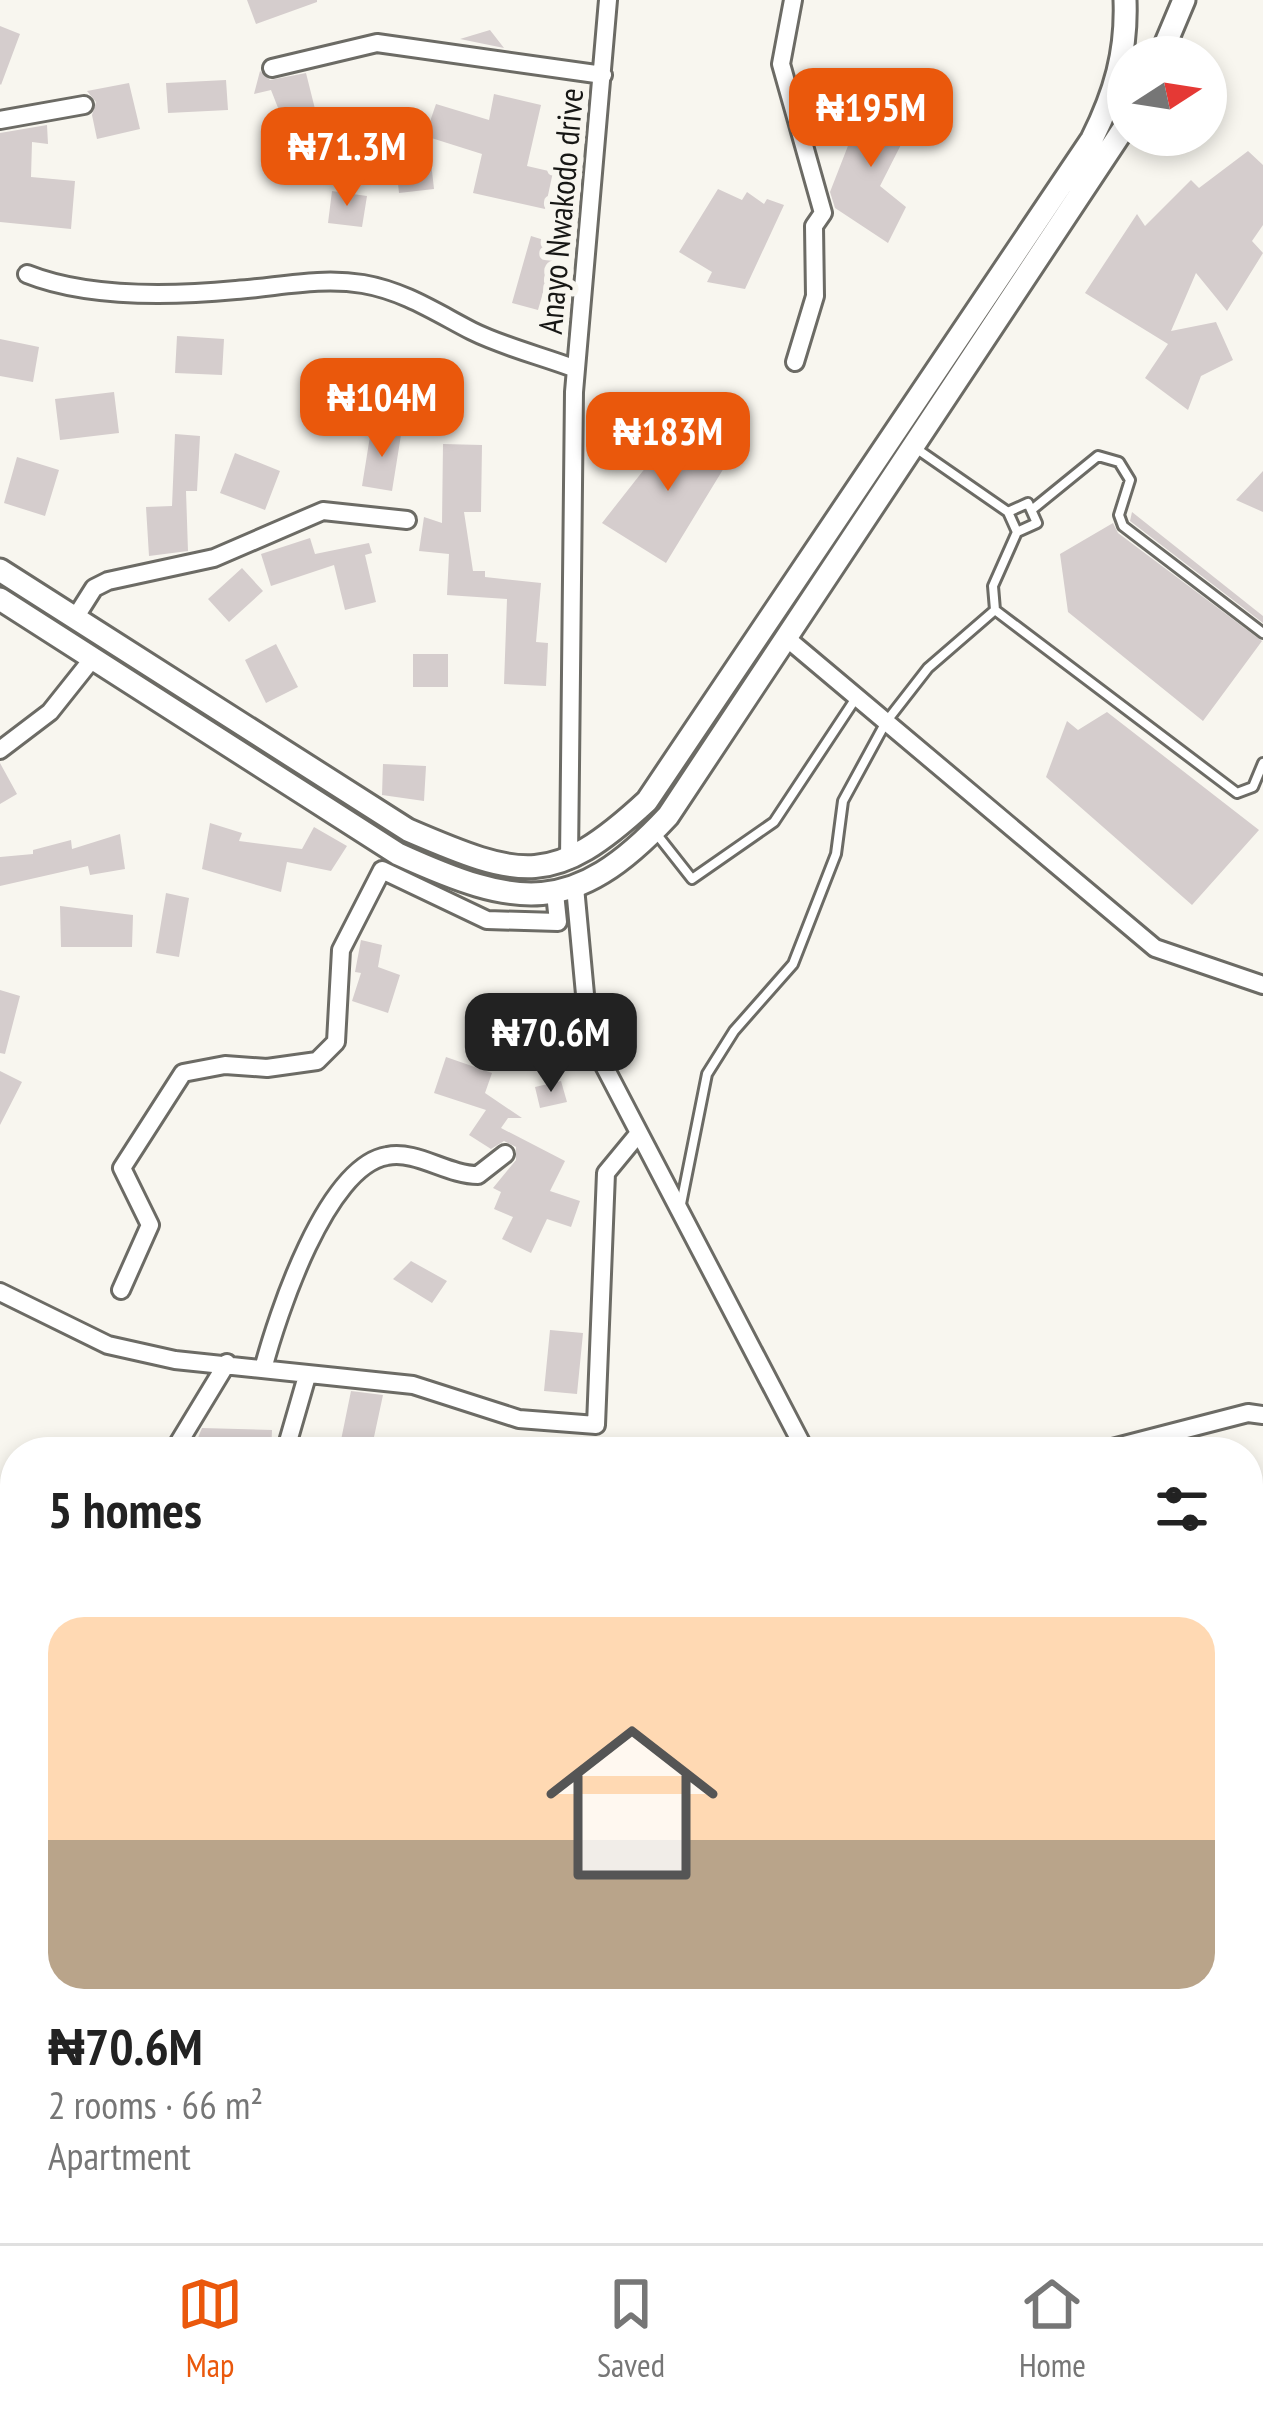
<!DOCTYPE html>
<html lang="en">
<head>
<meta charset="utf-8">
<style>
  body { margin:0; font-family:"PT Sans Narrow",sans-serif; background:#f2f2f2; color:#222; height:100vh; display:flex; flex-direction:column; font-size:45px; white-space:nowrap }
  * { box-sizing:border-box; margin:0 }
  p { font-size:39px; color:#767676 }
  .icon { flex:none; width:66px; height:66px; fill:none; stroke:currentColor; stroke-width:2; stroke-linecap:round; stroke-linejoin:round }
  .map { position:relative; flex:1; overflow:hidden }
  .panel { position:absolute; left:0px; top:1437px; width:1263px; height:807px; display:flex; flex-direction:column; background:#fff; border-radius:48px 48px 0 0; box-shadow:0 6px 18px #0003 }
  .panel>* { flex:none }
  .needle { width:78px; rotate:78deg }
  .controls { position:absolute; left:1107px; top:36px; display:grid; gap:24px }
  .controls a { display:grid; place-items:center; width:120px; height:120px; border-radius:50%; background:#fff; box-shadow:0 6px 18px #0003; font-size:60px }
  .price { position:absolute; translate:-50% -102px; padding:0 27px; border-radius:24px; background:#ea580c; color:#fff; font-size:39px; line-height:78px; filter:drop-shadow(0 3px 6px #0008) }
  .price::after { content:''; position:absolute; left:50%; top:72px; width:36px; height:27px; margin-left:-18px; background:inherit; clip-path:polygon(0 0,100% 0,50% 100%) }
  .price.active { background:#222; color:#fff }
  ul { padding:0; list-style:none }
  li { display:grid; align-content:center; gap:24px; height:636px; padding:0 48px }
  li+li { border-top:3px solid #e0e0e0 }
  li span { display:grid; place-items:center; height:372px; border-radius:36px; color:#555 }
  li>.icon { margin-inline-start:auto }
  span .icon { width:216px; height:216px; fill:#fffc; stroke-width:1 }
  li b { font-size:51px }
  h2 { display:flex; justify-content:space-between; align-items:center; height:144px; padding:0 48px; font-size:51px }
  .tabs { display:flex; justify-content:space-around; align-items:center; height:168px; border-top:3px solid #e0e0e0; background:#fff; font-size:33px; color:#767676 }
  .tabs a { display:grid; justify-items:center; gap:6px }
  .tabs .active { color:#ea580c }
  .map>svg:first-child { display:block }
  .building { fill:#d5cdcd }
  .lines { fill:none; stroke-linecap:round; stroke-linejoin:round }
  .service-casing { stroke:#6c6b65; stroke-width:14 }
  .minor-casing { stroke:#6c6b65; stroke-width:22 }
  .tertiary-casing { stroke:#6c6b65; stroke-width:27 }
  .service { stroke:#fff; stroke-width:8 }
  .minor { stroke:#fff; stroke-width:16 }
  .tertiary { stroke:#fff; stroke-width:21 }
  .labels { text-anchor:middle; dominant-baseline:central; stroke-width:12; stroke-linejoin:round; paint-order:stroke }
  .street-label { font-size:33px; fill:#171715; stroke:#f8f6ef }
</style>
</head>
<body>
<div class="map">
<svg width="1263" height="2243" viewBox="0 0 1263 2243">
  <rect width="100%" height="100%" fill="#f8f6ef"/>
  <path class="building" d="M247,0H317V2L256,24Z
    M0,26L20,34L1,85L0,84Z
    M490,30L504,48L460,39Z
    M260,71L270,80L306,73L315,109L307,111L310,167L284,169L282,118L271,90L254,94Z
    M226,80L228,110L168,113L166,83Z
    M129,83L140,129L97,139L92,115L96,102L87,91Z
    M494,94L541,105L527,166L553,172L545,209L473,193L482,154L425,136L436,104L489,120Z
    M867,97L913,121L880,186L906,207L888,243L835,208L830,192Z
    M47,125L48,144L32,142L31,177L75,181L71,229L0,222V133Z
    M1248,151L1263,165V225L1252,241L1263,253L1227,311L1196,273L1171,331L1216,322L1233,360L1201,376L1188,410L1145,378L1168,344L1085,293L1137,214L1145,226L1191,180L1199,188Z
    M430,153L434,189L399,193L395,156Z
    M718,189L742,200L747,192L764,204L767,199L784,205L745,289L707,282L712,272L679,252Z
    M332,191L367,196L362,227L328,223Z
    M531,236L557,244L538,310L512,303Z
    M177,336L224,339L222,375L175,373Z
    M0,339L39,347L33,382L0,376Z
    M114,392L119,433L60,440L55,399Z
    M679,425L730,458L666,563L602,523Z
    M371,430L401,435L392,491L362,486Z
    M175,434L200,436L197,491H186L188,551L149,556L146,507L172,506Z
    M443,444L482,445L481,512H464L473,571H485V577L541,583L536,642L548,643L546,686L504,684L507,599L447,595L449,554L419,551L424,517L442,523Z
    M235,453L280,471L265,510L220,493Z
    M17,457L59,470L45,516L4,503Z
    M1263,471V512L1236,500Z
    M1132,512L1263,616V623L1130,521Z
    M1113,523L1118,533L1262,641L1203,721L1068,612L1060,554Z
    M310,538L315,554L369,543L372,553L365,555L376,602L345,610L334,565L271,586L261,554Z
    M242,568L263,591L229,622L208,599Z
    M276,644L298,687L266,703L245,660Z
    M413,654H448V687H413Z
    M1107,712L1259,830L1192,905L1046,777L1067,721L1078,730Z
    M0,763L17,794L0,804Z
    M383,764L426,766L424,801L382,795Z
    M210,823L242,833L239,841L302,849L314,827L347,846L331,871L287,862L281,892L202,869Z
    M120,834L125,869L90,875L88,866L0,886V857L33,854V850L71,840L72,849Z
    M166,893L189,898L179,957L156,953Z
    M60,906L133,915L132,947H61Z
    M361,940L382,945L378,967L400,975L388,1013L352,1001L361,973L355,972Z
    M0,990L20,996L5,1054L0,1053Z
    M446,1057L492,1073L485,1093L522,1118H508L501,1128L565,1161L550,1191L580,1201L571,1227L547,1219L531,1253L502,1239L513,1217L494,1209L501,1192L493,1188L516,1160V1147L504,1141L491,1149L469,1135L486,1110L434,1093Z
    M0,1071L22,1082L0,1125Z
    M561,1081L567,1102L540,1108L535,1087Z
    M411,1261L447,1281L432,1303L393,1279Z
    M550,1330L583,1333L577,1394L544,1391Z
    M351,1391L383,1395L371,1451L340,1445Z
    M202,1428L272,1430L271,1452H192Z
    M15,1604V1640L0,1644V1608Z
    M15,1803V1839L0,1851L15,1856V1902L0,1896V1815Z
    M1248,2143H1263V2241L1248,2240Z
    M237,2229H288L284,2243H234Z
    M541,2229H577L582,2243H546Z"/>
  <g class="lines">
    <defs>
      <path id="service" d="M917,449L1008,512L1017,532L1037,523L1028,503L1008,512
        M1034,508L1098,456L1119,462L1130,480L1119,515L1123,526L1263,633
        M1017,532L993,586L995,610L1237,793L1253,787L1263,763
        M655,832L692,879L774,822L856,698
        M681,1204L707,1074L734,1031L793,964L836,854L843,801L886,722L928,668L995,610"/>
      <path id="minor" d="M793,0L781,64L823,213L814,226L815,296L795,362
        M272,68L377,43L603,75
        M0,120L84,105
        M27,274C87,298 172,296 236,290C279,287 319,277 363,284C404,291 437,313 472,331C504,347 542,356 576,369
        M75,618L94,588L108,581L214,558L323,511L407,520
        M790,641L1155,948L1263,985
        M0,750L50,712L93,658
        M569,860L574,392L608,0
        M575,887L589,1037L806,1452
        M121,1290L150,1225L122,1168L183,1073L225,1065L267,1068L317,1061L336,1042L341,950L382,870L487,920L558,922L555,893
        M0,1292L108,1345L175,1360L413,1385L519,1419L596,1425L606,1173L639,1133
        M263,1369C277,1316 326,1166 387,1156C417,1150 447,1175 478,1175L505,1154
        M173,1452L227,1363
        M285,1452L307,1376
        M1097,1452L1248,1413L1263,1415
        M0,1595L15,1590
        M1248,1956L1263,1957
        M0,1959L15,1962
        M507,2229L517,2243"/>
      <path id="tertiary" d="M1160,57L1184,0
        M0,570L408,830C522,879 553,888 647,801L1092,139C1115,93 1127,52 1125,0
        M0,599L398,854C517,908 573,918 668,816L1128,122"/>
    </defs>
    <use href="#service" class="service-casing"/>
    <use href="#minor" class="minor-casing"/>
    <use href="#tertiary" class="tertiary-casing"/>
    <use href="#service" class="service"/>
    <use href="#minor" class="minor"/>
    <use href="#tertiary" class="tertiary"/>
  </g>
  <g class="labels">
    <g class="street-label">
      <text transform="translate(560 211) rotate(-85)">Anayo Nwakodo drive</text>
    </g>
  </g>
</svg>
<div class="controls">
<a><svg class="needle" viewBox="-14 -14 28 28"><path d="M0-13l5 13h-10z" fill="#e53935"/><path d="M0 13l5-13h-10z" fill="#767676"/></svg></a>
</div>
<b class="price" style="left:871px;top:170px">₦195M</b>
<b class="price" style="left:347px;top:209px">₦71.3M</b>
<b class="price" style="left:382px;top:460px">₦104M</b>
<b class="price" style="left:668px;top:494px">₦183M</b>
<b class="price active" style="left:551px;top:1095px">₦70.6M</b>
<section class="panel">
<h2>5 homes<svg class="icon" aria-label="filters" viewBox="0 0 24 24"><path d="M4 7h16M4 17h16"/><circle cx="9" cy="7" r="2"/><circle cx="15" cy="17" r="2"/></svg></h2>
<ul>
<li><span style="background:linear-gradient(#ffd9b3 60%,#b9a48a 0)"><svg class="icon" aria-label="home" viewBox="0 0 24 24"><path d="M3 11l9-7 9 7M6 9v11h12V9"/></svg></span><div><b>₦70.6M</b><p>2 rooms · 66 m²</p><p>Apartment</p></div></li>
</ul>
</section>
</div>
<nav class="tabs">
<a class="active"><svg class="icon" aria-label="map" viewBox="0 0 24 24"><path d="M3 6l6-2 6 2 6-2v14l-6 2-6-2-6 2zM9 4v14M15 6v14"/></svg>Map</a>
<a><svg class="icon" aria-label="saved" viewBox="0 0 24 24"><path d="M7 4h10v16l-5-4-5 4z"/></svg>Saved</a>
<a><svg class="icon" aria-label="home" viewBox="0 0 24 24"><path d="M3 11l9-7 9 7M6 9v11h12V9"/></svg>Home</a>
</nav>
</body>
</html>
